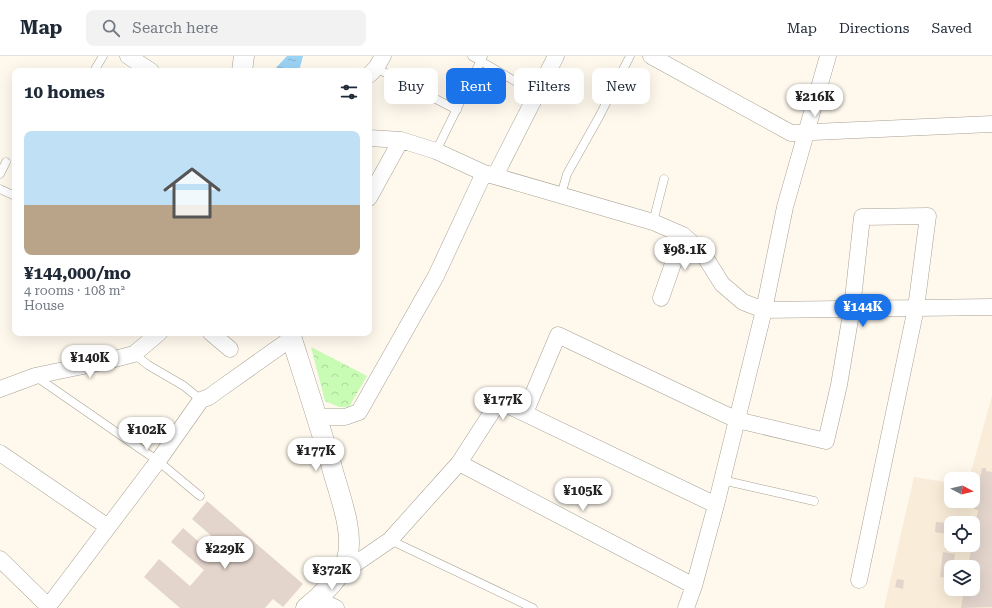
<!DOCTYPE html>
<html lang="en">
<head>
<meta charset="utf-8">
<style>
  body { margin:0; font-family:"Roboto Serif",serif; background:#f2f2f3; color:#1f2937; height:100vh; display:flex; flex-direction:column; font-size:15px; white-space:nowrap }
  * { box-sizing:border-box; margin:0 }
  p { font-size:13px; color:#747a83 }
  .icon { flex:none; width:22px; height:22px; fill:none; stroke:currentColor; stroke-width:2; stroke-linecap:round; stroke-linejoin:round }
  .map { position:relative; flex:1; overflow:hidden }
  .sheet { position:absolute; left:12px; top:12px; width:360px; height:268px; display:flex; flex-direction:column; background:#fff; border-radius:8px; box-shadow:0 4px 16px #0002 }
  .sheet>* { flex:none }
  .banner { position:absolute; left:384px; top:12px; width:380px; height:36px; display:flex; gap:8px }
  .needle { width:26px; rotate:97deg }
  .buttons { position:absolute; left:944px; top:416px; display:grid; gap:8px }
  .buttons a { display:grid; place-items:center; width:36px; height:36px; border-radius:8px; background:#fff; box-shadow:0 4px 16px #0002; font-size:20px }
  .price { position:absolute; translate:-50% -34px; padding:0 9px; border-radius:14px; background:#fff; color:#222; font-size:13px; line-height:26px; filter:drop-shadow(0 1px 2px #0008) }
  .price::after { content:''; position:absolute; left:50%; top:24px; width:12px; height:9px; margin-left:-6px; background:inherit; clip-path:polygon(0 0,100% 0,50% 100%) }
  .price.current { background:#1a73e8; color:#fff }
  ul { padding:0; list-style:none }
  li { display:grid; align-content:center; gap:8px; height:212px; padding:0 12px }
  li span { display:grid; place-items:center; height:124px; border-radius:8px; color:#555 }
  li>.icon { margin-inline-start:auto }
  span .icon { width:72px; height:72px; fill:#fffc; stroke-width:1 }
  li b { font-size:17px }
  h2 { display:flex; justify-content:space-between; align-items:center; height:48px; padding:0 12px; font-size:17px }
  .pill { padding:0 14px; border-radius:8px; background:#fff; box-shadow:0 4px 16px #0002; font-size:14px; line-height:36px }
  .pill.current { background:#1a73e8; color:#fff }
  header { display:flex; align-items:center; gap:24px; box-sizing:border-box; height:56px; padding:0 20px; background:#fff; border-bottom:1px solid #e0e1e3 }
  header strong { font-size:19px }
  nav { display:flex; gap:22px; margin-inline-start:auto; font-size:14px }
  .search { width:280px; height:36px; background:#f2f2f3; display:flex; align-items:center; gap:10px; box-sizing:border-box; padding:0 14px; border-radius:8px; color:#747a83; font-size:15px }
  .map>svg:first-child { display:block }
  .built { fill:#f9ecd8; fill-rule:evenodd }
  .park { fill:url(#park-crowns) }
  .water { fill:url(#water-ripples) }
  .building { fill:#e3d5cc }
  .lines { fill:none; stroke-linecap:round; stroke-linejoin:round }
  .service-casing { stroke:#a8a194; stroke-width:9 }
  .minor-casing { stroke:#a8a194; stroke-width:17 }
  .tertiary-casing { stroke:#a8a194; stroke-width:21 }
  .service { stroke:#fff; stroke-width:8 }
  .minor { stroke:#fff; stroke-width:16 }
  .tertiary { stroke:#fff; stroke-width:20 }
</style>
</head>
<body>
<header>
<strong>Map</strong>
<div class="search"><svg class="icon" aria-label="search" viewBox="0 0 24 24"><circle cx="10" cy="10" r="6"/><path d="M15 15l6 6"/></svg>Search here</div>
<nav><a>Map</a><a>Directions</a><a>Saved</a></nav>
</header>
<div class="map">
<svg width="992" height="552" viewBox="0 0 992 552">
  <defs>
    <pattern id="park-crowns" width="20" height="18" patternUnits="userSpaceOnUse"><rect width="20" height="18" fill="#c8fbb4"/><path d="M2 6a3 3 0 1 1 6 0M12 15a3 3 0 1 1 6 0" fill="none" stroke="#acd79a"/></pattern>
    <pattern id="water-ripples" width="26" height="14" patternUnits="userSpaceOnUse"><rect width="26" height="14" fill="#9bd3f5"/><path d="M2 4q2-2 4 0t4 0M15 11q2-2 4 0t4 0" fill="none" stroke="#85b5d1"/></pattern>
  </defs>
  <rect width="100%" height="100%" fill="#fef8ed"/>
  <path class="built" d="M992,340V552H884L914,421L951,427V445H973V423H969ZM951,467H973V489H951ZM951,511H973V533H951Z"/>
  <path class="park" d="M311,291L367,320L349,351H339L325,345Z"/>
  <path class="water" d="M287,0H303L299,15H273Z"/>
  <path class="building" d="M982,412H986V415L992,416V551L961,552L964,533H973V511H968L978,454L974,453Z
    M207,445L303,528L283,551L273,543L265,552H180L144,521L159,503L190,530L204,514L171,486L183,472L215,500L223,490L192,463Z
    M936,466L949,467L948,478L935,476Z
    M947,481L951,482V489H953L952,495L945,494Z
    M943,496L955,498L953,511H951V523L940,521Z
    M897,523L904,524L903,533L895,531Z"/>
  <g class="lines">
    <defs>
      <path id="service" d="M472,0L537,38
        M376,12L457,54
        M94,15L103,0
        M436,95L483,0
        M0,118L6,106
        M0,133L15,140
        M561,139L567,118L599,61L630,0
        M653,166L664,123
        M134,298L148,309L184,330L201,344
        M35,320L158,405L200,440
        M722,424L814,445
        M390,484L533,552"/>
      <path id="minor" d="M128,0L151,15
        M651,0L791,77L992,68
        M369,19L376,12L383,0
        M369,82L401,84L436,95L484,117L653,166L683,179L702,196L722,228L743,246L764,254L992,251
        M495,120L556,0
        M369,142L401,84
        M661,242L683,179
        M211,277L230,293
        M0,333L35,320L107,305L134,298L159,277
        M525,357L558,279L737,364L826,385L839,329L852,252L862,161L928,160L916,252L859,524
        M317,361H345L359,356L436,220L484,117
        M0,397L108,471
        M459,407L694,530
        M0,503L48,550
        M339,519L390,484L459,407L499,345L716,449
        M317,543L336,552
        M47,552L158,405L201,344L209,341L220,333L292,282L294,277
        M686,552L694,530L716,449L764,254L785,151L828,0"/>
      <path id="tertiary" d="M242,15L244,0
        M290,277C304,321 318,364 331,408C338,436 355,475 347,503C342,520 320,541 306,552"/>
    </defs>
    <use href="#service" class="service-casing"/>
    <use href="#minor" class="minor-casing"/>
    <use href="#tertiary" class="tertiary-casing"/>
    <use href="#service" class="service"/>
    <use href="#minor" class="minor"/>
    <use href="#tertiary" class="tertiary"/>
  </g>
</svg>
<div class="buttons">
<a><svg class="needle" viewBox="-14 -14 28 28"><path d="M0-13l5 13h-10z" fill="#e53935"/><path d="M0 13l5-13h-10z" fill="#747a83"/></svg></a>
<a><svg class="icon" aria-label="locate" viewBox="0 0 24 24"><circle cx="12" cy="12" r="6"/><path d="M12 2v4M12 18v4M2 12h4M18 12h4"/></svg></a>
<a><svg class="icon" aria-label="layers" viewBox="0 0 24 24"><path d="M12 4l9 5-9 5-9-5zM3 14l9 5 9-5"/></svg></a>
</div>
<b class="price" style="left:815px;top:62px">¥216K</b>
<b class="price" style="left:685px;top:215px">¥98.1K</b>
<b class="price current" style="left:863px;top:272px">¥144K</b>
<b class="price" style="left:90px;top:323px">¥140K</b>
<b class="price" style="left:503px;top:365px">¥177K</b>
<b class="price" style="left:147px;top:395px">¥102K</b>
<b class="price" style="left:316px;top:416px">¥177K</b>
<b class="price" style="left:583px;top:456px">¥105K</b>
<b class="price" style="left:225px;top:514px">¥229K</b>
<b class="price" style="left:332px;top:535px">¥372K</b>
<div class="banner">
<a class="pill">Buy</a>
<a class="pill current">Rent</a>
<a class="pill">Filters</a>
<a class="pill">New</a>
</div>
<section class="sheet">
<h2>10 homes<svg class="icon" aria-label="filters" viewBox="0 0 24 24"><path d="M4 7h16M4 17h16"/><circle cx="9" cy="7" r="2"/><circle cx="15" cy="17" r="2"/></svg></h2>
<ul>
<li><span style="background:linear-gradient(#bfe0f5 60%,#b9a48a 0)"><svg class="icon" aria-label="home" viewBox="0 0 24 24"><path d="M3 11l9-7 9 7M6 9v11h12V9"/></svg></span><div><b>¥144,000/mo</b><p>4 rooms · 108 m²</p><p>House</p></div></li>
</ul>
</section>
</div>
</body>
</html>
